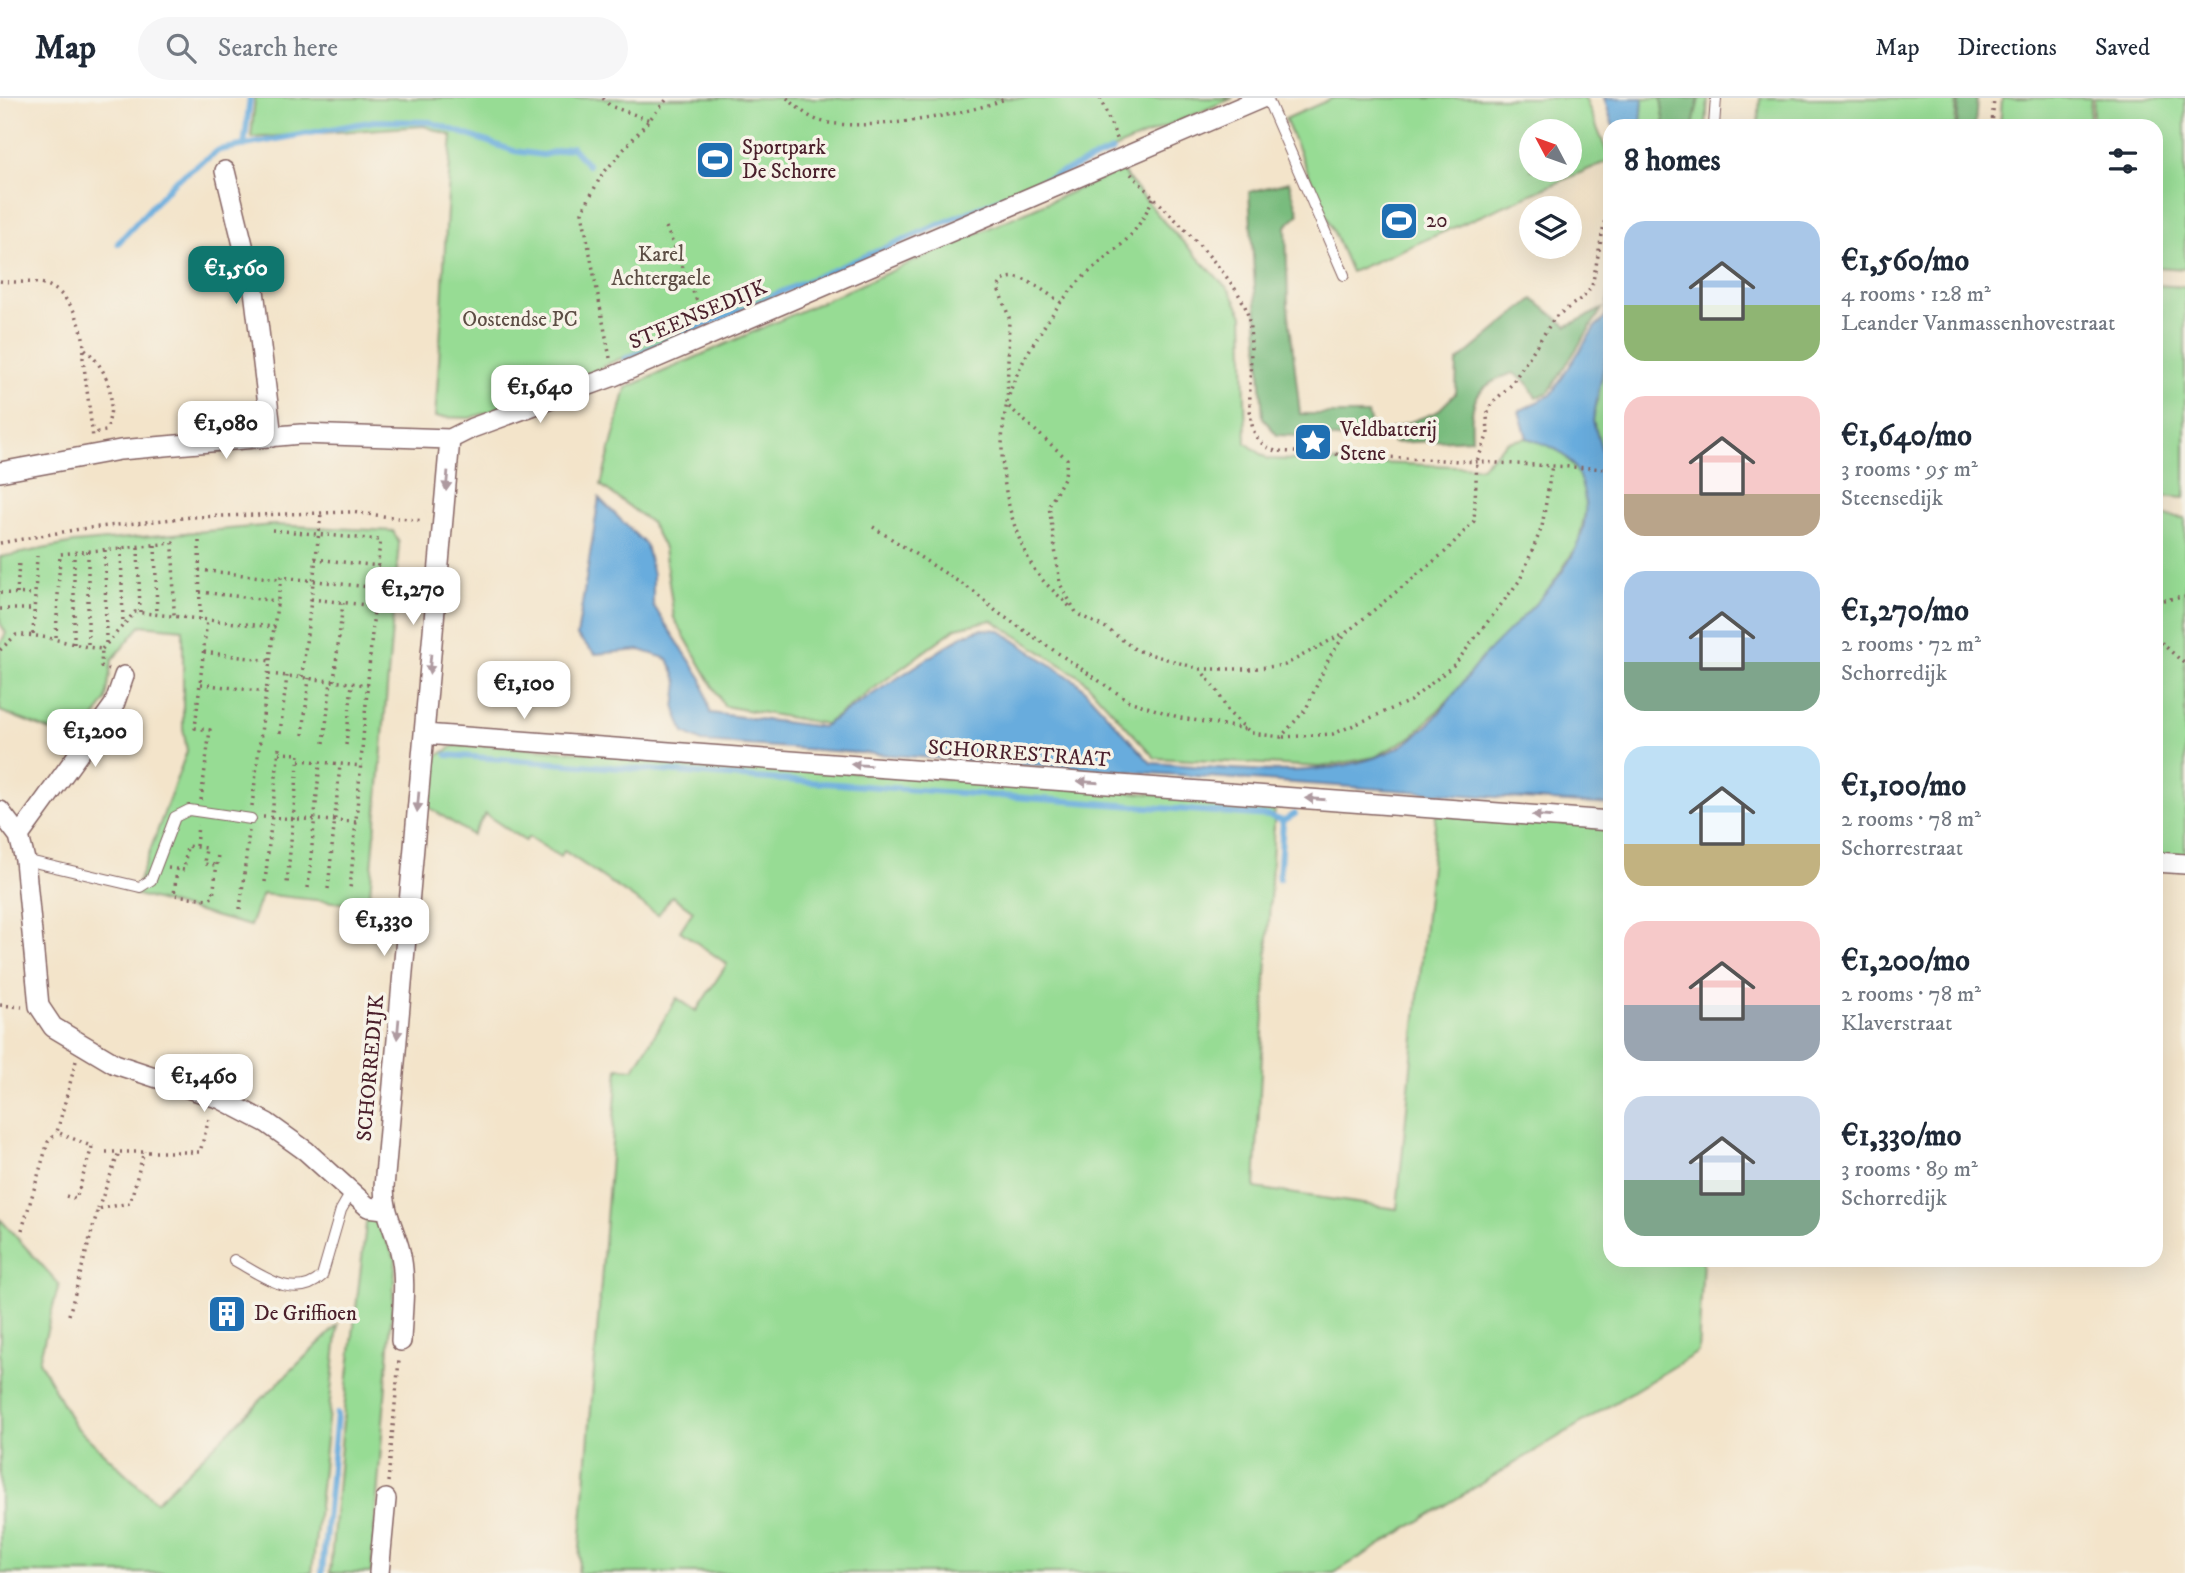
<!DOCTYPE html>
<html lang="en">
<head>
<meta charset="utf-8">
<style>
  body { margin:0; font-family:"IM FELL DW Pica",serif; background:#f6f6f7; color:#1f2937; height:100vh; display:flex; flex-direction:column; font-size:26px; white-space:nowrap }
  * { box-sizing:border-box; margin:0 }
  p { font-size:23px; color:#747a83 }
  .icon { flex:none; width:38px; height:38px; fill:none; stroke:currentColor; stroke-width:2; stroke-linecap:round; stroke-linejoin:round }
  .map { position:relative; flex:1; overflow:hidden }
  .drawer { position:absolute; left:1603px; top:21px; width:560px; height:1148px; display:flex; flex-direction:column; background:#fff; border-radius:21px; box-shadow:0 7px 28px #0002 }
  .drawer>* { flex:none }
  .needle { width:46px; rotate:311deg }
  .buttons { position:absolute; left:1519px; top:21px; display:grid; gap:14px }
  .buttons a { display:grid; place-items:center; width:63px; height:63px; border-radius:50%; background:#fff; box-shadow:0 7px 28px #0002; font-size:35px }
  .price { position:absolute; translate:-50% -60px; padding:0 16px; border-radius:14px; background:#fff; color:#222; font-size:23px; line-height:46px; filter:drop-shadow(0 2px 4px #0008) }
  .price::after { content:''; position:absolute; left:50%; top:42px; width:21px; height:16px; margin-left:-10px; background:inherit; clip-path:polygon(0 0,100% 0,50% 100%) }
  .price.current { background:#0f766e; color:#fff }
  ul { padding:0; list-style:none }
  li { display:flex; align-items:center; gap:21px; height:175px; padding:0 21px }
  li span { display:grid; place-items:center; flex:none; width:196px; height:140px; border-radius:21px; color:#555 }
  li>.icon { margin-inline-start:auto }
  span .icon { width:84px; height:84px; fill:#fffc; stroke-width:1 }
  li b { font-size:30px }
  h2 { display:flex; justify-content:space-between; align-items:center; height:84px; padding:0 21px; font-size:30px }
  header { display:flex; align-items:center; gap:42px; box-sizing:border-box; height:98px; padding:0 35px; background:#fff; border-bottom:2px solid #e0e1e3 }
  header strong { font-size:33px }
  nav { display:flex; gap:38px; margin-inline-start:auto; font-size:24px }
  .search { width:490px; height:63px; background:#f6f6f7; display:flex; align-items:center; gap:18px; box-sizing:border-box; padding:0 24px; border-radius:38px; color:#747a83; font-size:26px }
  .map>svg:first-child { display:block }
  .green { fill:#97dc94; stroke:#707e60; stroke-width:2; fill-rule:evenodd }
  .forest { fill:#79bc7e; stroke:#626e54; stroke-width:2 }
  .water { fill:#68acdd; stroke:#596684; stroke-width:2 }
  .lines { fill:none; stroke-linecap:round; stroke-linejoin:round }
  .stream { stroke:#68acdd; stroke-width:6 }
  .service-casing { stroke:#856463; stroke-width:12 }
  .minor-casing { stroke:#856463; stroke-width:22 }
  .path { stroke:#856463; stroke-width:3.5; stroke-dasharray:2 5; stroke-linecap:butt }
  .service { stroke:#fff; stroke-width:10 }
  .minor { stroke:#fff; stroke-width:19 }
  .oneway { fill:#ae9aa0 }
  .labels { text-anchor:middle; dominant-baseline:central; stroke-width:7; stroke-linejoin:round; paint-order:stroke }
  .poi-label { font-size:21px; fill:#4a1f2b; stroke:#f7f3e8; text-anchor:start }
  .park-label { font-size:21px; fill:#5d4e45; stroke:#f7f3e8 }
  .street-label { font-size:21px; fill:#4a1f2b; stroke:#f7f3e8 }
</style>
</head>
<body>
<header>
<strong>Map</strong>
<div class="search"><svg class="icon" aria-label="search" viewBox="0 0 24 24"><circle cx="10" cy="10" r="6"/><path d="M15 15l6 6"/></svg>Search here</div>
<nav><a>Map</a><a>Directions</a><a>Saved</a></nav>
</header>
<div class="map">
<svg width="2185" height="1475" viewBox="0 0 2185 1475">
  <rect width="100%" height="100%" fill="#f7f3e8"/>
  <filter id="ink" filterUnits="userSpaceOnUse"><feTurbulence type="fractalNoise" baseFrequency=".0143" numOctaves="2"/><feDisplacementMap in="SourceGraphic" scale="14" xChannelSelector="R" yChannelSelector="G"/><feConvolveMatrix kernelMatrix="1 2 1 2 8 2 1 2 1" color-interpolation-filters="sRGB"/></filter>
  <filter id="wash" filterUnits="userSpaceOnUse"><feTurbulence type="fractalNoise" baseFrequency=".00686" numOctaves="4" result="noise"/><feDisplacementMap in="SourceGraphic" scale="28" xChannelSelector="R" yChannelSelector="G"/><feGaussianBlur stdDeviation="1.57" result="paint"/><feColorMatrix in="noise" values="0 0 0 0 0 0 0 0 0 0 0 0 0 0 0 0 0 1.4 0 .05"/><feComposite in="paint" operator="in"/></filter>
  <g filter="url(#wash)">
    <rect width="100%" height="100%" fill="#f3e4ca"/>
    <path class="green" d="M255,0H1233L608,266L563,290L470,320L435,319C443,226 444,132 452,38L424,28L251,40Z
      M1333,0H1585L1610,62L1351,174L1285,21ZM1531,33H1570V72H1531Z
      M1638,0H1708L1706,28H1634Z
      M1760,0H1957L1955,28H1758Z
      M2002,0H2091L2089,28H2000Z
      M2094,0H2185V171L2156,169V28H2092Z
      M1121,72L1164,124L1230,193L1243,217L1246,345L1268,361L1481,369L1507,344L1527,340L1558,350L1578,373L1588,403L1578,446L1549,492L1484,559L1459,591L1413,638L1375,659L1320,669L1155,660L1083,581L992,522L956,530L826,626L724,608L674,520L664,450L651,425L601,387L626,290Z
      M1610,184V379L1593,323Z
      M2156,187L2185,189V400L2156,398Z
      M2156,417L2185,420V758L2156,756Z
      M273,427L393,433L399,445L369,808L262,796L250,828L134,796L187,653L183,630V531L141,527L112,562L106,602L79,644L0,613V546L6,535L0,525V459L74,445Z
      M487,647L1275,705L1255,1090L1397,1111L1436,716L1610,729V1162H1703L1698,1254L1334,1475H578L618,970L634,971L677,900L696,913L727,866L680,833L693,813L672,798L658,817L564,753L560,759L529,739L525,743L485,716L472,737L427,708L431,662L454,648Z
      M367,1118L373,1119L396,1161L371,1475H330L344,1312Z
      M0,1121L59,1186L39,1263L74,1327L156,1404L338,1227L312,1475H0Z"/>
    <path class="forest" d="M1661,0H1699L1693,28H1665Z
      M1959,0H1977L1975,28H1957Z
      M1289,84L1299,116L1286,128L1288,208L1300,316H1368L1375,342L1277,337L1263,320L1249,94Z
      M1533,201L1567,228L1602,211L1549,294L1536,300L1527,284L1513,275C1474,289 1470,301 1472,341L1393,345L1386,333L1437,314L1456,295L1457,264Z"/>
    <path class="water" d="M1604,0H1643L1641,28H1613Z
      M1610,188V238L1593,323L1610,379V707L702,644L684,635L675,611L678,584L668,561L640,552L595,556L577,538L599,400L646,447L653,477V507L702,581L710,615L822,629L964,537L981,531L999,532L1078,585L1151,665C1228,669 1314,685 1387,655C1432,637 1453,593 1483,559C1525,513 1605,455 1581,384C1572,355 1554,349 1527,340L1519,313L1551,297L1595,229L1605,220Z"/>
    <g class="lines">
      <path class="stream" d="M244,48L250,0
        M118,145L175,83L219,52L374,23L430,24L514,53L543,57L572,49L588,67
        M625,261L1112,53
        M447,657L1269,718L1283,723
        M1279,781L1283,723L1295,716
        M322,1475L337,1316"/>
    </g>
  </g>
  <g filter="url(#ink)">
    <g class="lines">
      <defs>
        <path id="service" d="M1267,0L1344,177
          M1714,28L1716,0
          M25,762L140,789L151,782L175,719L189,712L251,721
          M234,1162C261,1177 295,1204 322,1178L341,1112L352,1093"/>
        <path id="minor" d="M225,73L254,192L272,339
          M0,374L120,352L301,336L450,341L472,330L614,278L1262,0
          M424,636L1610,723
          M0,713L19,738L25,762L39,908L53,929L115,966L221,1001L267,1025L306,1053L368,1109L384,1111
          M19,738L114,607L124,578
          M2156,764L2185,766
          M401,1243C402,1214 407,1181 400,1153C394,1129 384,1115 384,1089L450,341
          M379,1475L386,1401"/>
      </defs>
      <use href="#service" class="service-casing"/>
      <use href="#minor" class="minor-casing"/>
      <path class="path" d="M603,0L610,8L650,22
        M787,0C796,8 805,17 817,22C856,36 970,17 1007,0
        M1100,0L1118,43
        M1992,28L1994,0
        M1131,76C1159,106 1238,180 1247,214C1257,248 1243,310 1255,336C1259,345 1266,349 1275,353L1610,371
        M1153,100C1135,141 1120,147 1088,175C1078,183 1070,194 1061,204C1045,195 1010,163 998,190L1009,219L1007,307L1067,361L1065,378L1049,408L1060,486L1077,516L1106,530L1136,552L1200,571L1218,594L1228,614L1251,635L1281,639L1306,611L1330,558L1347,534L1445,454L1474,423L1477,363L1488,336L1487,317L1491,306L1511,287L1555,219L1586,197L1592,188L1610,96
        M666,129L704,220
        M0,183C15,185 30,183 44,186C71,194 88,234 83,260L93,340
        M1061,204C1043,229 1026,255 1014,283C991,341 1003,418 1034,471C1043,485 1060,498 1071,510
        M85,251C110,274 117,301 106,333L92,335
        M610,260L582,114L601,78L668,0
        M873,429L973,493L997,514L1129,603L1181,620L1246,631
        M272,432L380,442L350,792
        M199,443L200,521
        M0,445L80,431L192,419L351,414L423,423
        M155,447L157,516
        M138,449L140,514
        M121,450L123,525
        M105,452L106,547
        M88,453V549
        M315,461L379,468
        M199,472L280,481
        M200,494L277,503
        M0,495L35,496
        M17,496L19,463
        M311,501L375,508
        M2156,503L2185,499
        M0,511H35
        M33,536L37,458
        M56,539L60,456L173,445L174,518
        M2156,540L2185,566
        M74,546V455
        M102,551L135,514L274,529L281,479L377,490
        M0,552L16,537C47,536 72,548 102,551L101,568L109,571
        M204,554L271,563
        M1200,571H1248L1285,567L1344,535
        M269,576L368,587
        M302,579L321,416
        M334,583L343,505
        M201,586L267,594
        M280,635L287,578
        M303,637L309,580
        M1283,639L1333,636L1410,603L1455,566L1520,482L1542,429L1552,367
        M324,645L331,583
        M346,647L352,586
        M279,655L299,656L287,786
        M299,662L362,668
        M201,702L210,632L195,630L207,522
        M252,708L274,529
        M263,719L356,724
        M196,748L198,727
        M168,770L184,772L187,748L206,750L204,766L216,767
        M177,771L174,797L207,801L213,799L218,756
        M265,784L279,650
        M308,790L320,664
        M328,791L340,667
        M240,811L249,733
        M0,907L22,909
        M76,963L57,1034L93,1049
        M106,1054H200L210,1017
        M66,1098L76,1101L92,1049
        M98,1111L119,1054
        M22,1132L48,1044L57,1034
        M69,1217L98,1111L130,1105L144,1053
        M388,1384L399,1262"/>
      <use href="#service" class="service"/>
      <use href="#minor" class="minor"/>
    </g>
    <defs><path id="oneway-solid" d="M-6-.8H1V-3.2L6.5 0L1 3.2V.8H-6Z" transform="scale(1.75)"/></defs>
    <g class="oneway">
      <use href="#oneway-solid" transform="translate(447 383) rotate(95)"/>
      <use href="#oneway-solid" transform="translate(430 566) rotate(95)"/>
      <use href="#oneway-solid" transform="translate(861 667) rotate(-176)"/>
      <use href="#oneway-solid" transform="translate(1088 684) rotate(-176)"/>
      <use href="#oneway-solid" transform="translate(1315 701) rotate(-176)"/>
      <use href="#oneway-solid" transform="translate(418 704) rotate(95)"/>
      <use href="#oneway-solid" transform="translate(1542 718) rotate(-176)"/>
      <use href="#oneway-solid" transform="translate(398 931) rotate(95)"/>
    </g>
  </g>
  <defs>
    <symbol id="stadium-square" viewBox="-11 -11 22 22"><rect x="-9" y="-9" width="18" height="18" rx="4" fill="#1f6fb2" stroke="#f7f3e8"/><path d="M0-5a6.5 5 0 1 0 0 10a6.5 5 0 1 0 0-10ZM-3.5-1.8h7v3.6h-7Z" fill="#fff"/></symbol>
    <symbol id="sight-square" viewBox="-11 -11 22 22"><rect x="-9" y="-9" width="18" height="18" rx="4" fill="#1f6fb2" stroke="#f7f3e8"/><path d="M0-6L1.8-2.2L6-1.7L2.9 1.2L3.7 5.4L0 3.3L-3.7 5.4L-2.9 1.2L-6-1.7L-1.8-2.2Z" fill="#fff"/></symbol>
    <symbol id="building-square" viewBox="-11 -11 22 22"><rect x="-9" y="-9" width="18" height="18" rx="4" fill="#1f6fb2" stroke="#f7f3e8"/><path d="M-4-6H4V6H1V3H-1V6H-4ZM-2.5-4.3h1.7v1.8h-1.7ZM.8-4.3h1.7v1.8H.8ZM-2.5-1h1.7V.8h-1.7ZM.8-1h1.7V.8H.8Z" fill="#fff"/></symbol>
  </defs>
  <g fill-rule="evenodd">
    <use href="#stadium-square" x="693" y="40" width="44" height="44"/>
    <use href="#stadium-square" x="1377" y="101" width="44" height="44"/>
    <use href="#sight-square" x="1291" y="322" width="44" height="44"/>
    <use href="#building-square" x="205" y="1194" width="44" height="44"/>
  </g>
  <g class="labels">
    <g class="poi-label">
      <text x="742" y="50">Sportpark<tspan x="742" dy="24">De Schorre</tspan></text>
      <text x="1426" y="123">20</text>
      <text x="1340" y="332">Veldbatterij<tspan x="1340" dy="24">Stene</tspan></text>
      <text x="254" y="1216">De Griffioen</text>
    </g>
    <g class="park-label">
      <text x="661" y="157">Karel<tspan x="661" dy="24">Achtergaele</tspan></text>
      <text x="520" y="222">Oostendse PC</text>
    </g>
    <g class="street-label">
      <text transform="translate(698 217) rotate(-23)">STEENSEDIJK</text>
      <text transform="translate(1019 656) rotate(4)">SCHORRESTRAAT</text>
      <text transform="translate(371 970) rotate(-85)">SCHORREDIJK</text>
    </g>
  </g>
</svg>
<div class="buttons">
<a><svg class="needle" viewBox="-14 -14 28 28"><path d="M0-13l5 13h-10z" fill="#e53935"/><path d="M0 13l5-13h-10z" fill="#747a83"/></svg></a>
<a><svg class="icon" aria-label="layers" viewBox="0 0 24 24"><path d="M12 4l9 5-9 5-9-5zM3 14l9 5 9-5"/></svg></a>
</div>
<b class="price current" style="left:236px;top:208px">€1,560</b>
<b class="price" style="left:540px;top:327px">€1,640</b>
<b class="price" style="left:226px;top:363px">€1,080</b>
<b class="price" style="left:413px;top:529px">€1,270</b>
<b class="price" style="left:524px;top:623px">€1,100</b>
<b class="price" style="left:95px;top:671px">€1,200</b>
<b class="price" style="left:384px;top:860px">€1,330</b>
<b class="price" style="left:204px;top:1016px">€1,460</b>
<section class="drawer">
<h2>8 homes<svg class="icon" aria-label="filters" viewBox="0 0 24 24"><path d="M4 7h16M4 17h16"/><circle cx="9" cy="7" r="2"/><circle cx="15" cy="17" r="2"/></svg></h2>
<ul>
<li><span style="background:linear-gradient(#a9c7e8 60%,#8fb573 0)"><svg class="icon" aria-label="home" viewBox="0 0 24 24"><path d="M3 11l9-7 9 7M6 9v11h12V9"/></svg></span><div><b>€1,560/mo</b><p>4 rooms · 128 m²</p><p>Leander Vanmassenhovestraat</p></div></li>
<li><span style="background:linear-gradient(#f6c9c9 70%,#b9a48a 0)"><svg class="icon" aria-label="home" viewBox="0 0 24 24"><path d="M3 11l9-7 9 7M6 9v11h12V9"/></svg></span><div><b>€1,640/mo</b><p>3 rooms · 95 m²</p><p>Steensedijk</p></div></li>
<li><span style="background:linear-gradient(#a9c7e8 65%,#7fa58c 0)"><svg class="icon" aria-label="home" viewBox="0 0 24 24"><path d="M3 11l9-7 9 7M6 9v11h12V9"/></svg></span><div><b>€1,270/mo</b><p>2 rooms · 72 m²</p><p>Schorredijk</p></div></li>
<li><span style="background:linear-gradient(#bfe0f5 70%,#c2b280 0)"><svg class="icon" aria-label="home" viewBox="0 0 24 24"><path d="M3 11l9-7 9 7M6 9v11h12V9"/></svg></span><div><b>€1,100/mo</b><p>2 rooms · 78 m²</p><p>Schorrestraat</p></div></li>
<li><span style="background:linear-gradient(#f6c9c9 60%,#9aa5b1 0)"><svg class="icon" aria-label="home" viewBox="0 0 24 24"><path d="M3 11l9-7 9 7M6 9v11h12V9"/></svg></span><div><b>€1,200/mo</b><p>2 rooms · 78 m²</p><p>Klaverstraat</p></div></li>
<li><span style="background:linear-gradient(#c9d6e8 60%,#7fa58c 0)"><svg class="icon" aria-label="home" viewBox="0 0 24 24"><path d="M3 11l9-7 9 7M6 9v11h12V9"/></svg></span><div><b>€1,330/mo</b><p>3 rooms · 89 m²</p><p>Schorredijk</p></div></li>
</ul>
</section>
</div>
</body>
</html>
